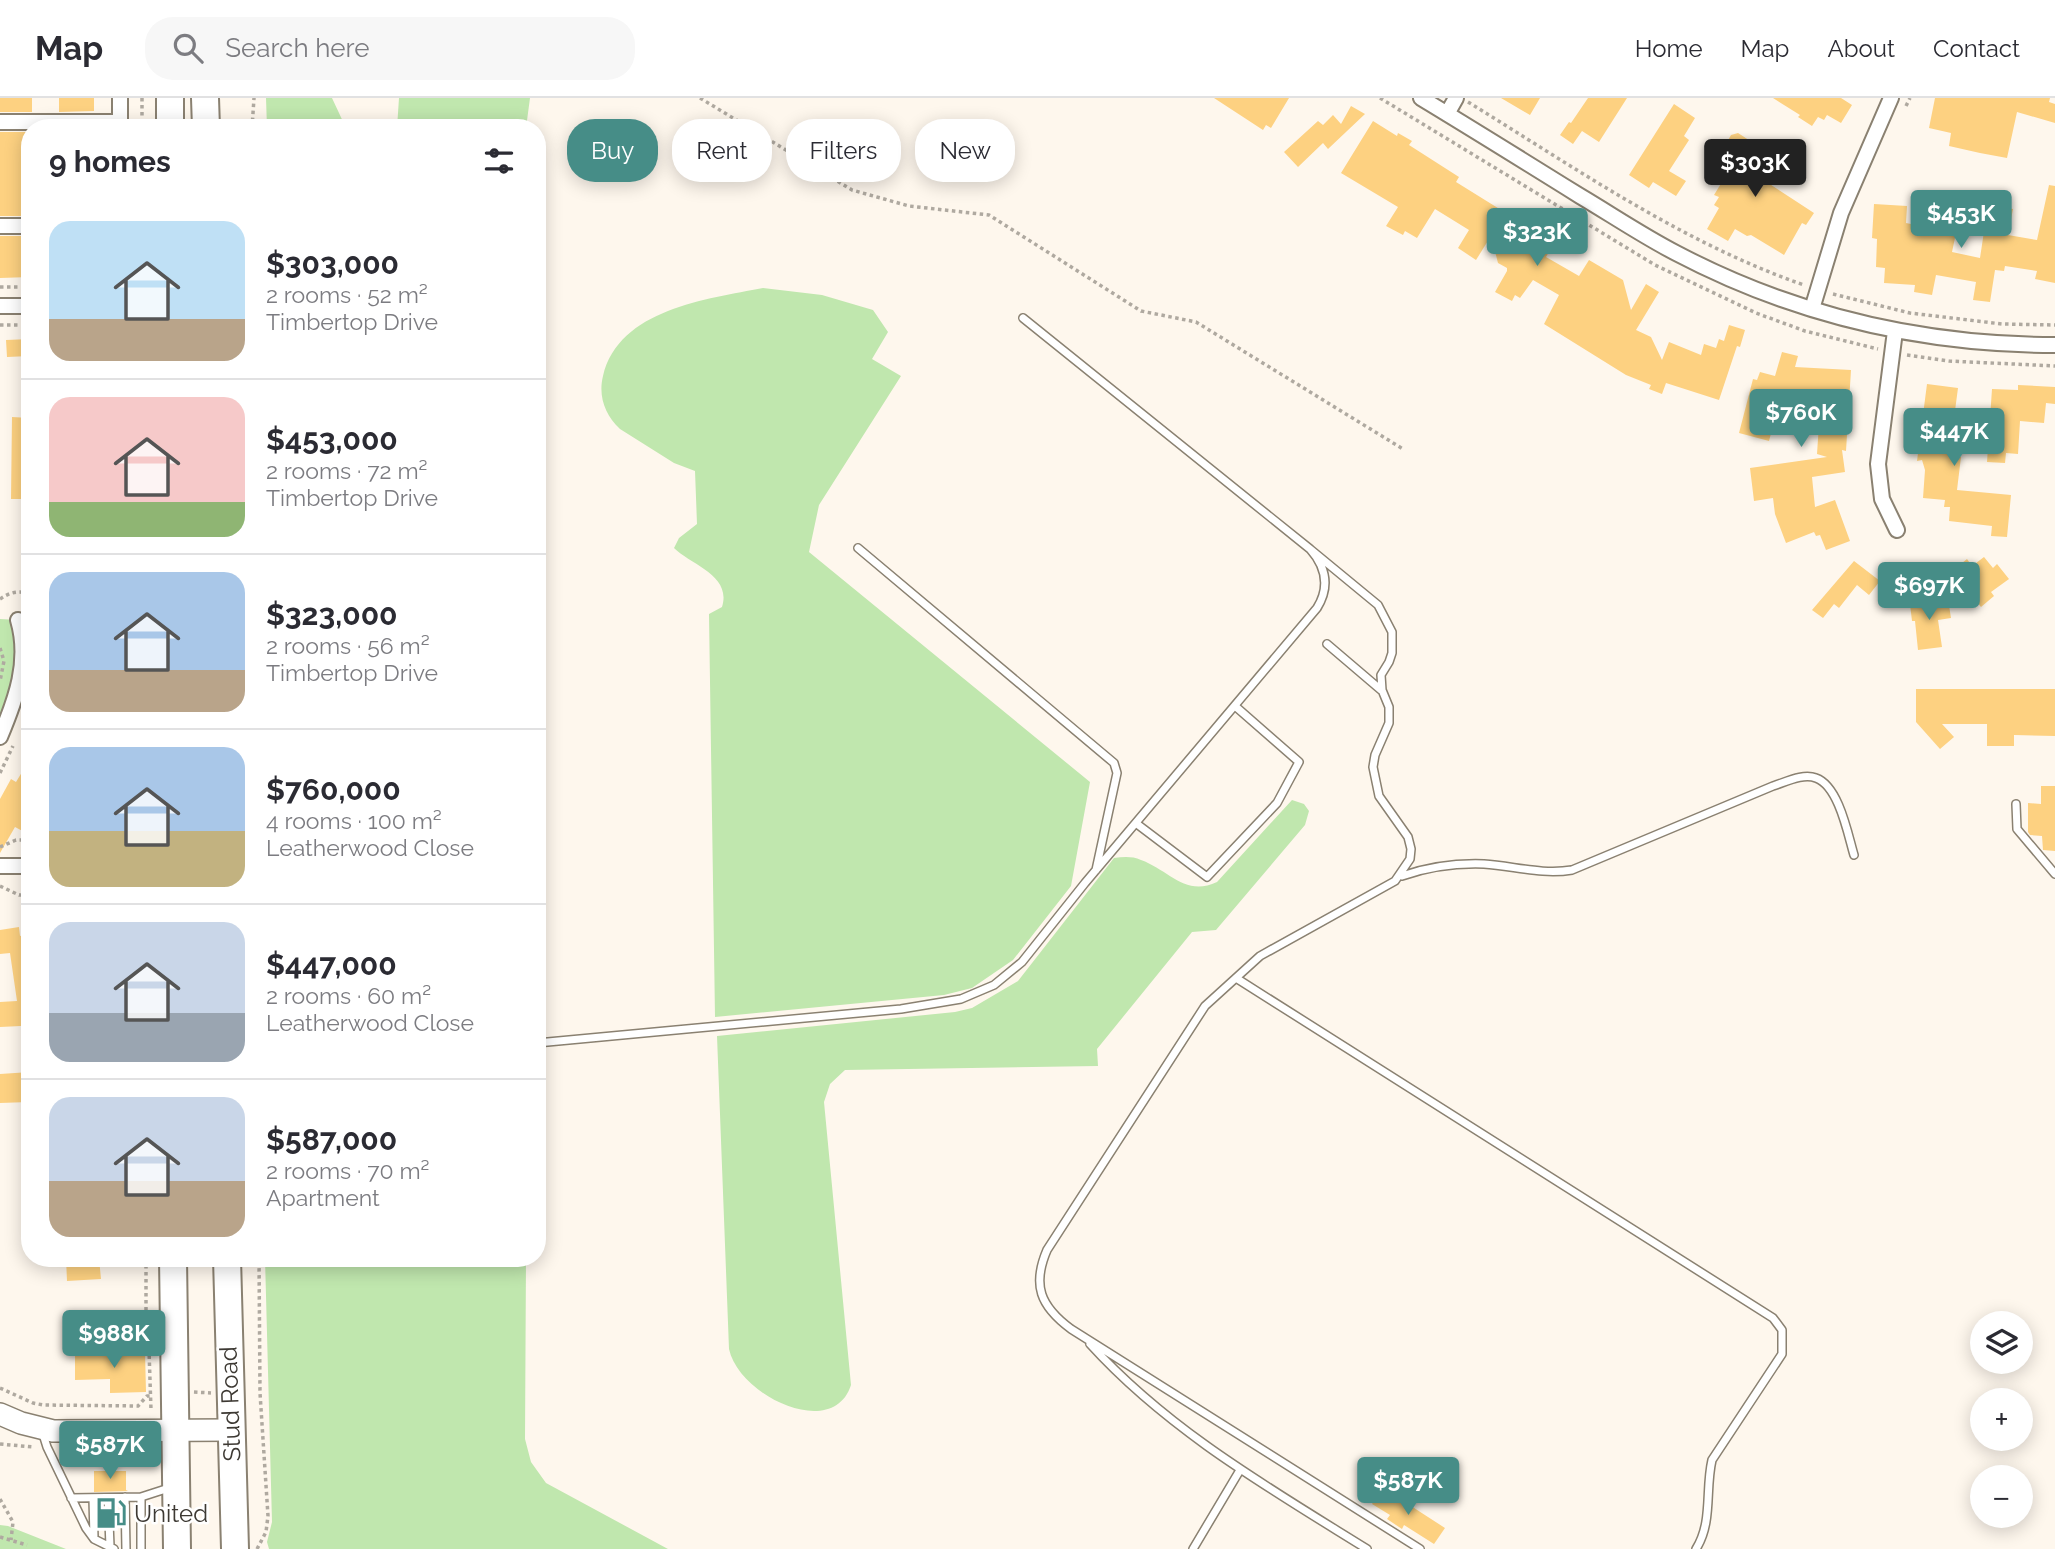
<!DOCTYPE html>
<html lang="en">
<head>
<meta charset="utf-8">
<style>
  body { margin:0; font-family:Raleway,sans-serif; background:#f7f7f7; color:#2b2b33; height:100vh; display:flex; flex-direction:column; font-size:26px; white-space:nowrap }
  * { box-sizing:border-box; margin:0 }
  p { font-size:23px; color:#7c7c81 }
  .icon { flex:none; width:38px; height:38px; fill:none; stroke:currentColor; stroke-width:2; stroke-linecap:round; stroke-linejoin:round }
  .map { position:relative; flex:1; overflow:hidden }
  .drawer { position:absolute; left:21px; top:21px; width:525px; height:1148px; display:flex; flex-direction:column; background:#fff; border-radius:28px; box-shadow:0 4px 18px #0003 }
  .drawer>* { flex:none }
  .hud { position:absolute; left:567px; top:21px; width:665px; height:63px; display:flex; gap:14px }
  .buttons { position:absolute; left:1970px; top:1213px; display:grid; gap:14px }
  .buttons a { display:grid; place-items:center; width:63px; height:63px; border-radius:50%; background:#fff; box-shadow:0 4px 18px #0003; font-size:35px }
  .price { position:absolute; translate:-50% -60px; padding:0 16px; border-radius:7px; background:#468d87; color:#fff; font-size:23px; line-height:46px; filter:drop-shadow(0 2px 4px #0008) }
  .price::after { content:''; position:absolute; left:50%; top:42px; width:21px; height:16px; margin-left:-10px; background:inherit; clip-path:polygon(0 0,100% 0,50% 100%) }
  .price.selected { background:#222; color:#fff }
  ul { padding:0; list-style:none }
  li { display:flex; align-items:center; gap:21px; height:175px; padding:0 28px }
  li+li { border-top:2px solid #e1e1e2 }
  li span { display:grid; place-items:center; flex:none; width:196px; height:140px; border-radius:21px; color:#555 }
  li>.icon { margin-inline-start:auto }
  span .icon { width:84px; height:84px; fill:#fffc; stroke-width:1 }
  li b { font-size:30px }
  h2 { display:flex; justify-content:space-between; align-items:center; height:84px; padding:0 28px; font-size:30px }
  .pill { padding:0 24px; border-radius:28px; background:#fff; box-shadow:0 4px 18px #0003; font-size:24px; line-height:63px }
  .pill.selected { background:#468d87; color:#fff }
  header { display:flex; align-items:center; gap:42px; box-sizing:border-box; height:98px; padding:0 35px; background:#fff; border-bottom:2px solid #e1e1e2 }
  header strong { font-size:33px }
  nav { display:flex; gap:38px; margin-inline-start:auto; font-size:24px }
  .search { width:490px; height:63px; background:#f7f7f7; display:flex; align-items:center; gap:18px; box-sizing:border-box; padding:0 24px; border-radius:28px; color:#7c7c81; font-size:26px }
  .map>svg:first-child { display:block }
  .green { fill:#c0e7ae }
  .building { fill:#fdd181 }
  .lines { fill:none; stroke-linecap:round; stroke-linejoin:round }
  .lane-casing { stroke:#8a8171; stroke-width:10 }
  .street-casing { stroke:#8a8171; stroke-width:18 }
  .secondary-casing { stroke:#8a8171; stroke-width:24 }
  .highway-casing { stroke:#8a8171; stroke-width:30 }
  .path { stroke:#afa9a0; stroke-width:3.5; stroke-dasharray:3.5 3.5; stroke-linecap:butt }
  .lane { stroke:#fff; stroke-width:7 }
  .street { stroke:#fff; stroke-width:14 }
  .secondary { stroke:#fff; stroke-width:21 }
  .highway { stroke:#fff; stroke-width:26 }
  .labels { text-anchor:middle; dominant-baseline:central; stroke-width:5; stroke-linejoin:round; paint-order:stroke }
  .street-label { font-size:24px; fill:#3d3933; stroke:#fff }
  .poi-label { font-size:24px; fill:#3d3933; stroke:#fff; text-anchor:start }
</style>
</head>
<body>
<header>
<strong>Map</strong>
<div class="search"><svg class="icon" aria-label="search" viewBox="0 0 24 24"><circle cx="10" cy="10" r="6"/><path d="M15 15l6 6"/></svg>Search here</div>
<nav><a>Home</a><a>Map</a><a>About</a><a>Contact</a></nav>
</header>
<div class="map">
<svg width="2055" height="1451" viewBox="0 0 2055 1451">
  <rect width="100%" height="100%" fill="#fef7ed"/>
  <path class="green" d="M266,0H332L346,30H267Z
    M399,0H530L526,30H397Z
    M763,190L822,197L873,212L888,234L872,261L901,278L819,407L809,454L1090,684L1071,788L1013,862L972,890L944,897L715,919L709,516L722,509C732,477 691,467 674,450L679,440L697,426L695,373L674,365L620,331C605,317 598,298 603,278C619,211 707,201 763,190Z
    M0,521L18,522L24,542L8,619L0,615Z
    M1292,702L1304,706L1309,713L1305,727L1216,832L1192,834L1097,951L1098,968L845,972L830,986L824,1004L851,1287C833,1343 739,1298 729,1251L717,938L955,914L972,910L1018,883L1114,760C1123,759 1132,758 1141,762C1169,772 1185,799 1217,784Z
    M265,1160H526L525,1341L531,1364L546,1385L668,1451H269L267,1444L272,1424Z
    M0,1427L8,1428L66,1451H0Z"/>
  <path class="building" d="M0,0H32V14H0Z
    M59,0H94V13L59,14Z
    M1214,0H1289L1271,30L1266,27L1263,32Z
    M1501,0H1540L1530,17Z
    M1588,0H1627L1599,44L1582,33L1573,46L1560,37L1569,24L1571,25Z
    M1773,0H1841L1852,7L1841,25L1827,17L1824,22L1818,19L1812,28L1798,19L1800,17Z
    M1935,0H2050L2049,4L2055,6V25L2017,14L2007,60L1980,55L1949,48L1951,35L1929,30Z
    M1674,6L1695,20L1684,38L1689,42L1669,73L1686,83L1676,98L1653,84L1649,90L1629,77Z
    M1351,8L1365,16L1328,51L1323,45L1298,69L1284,54L1318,23L1323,27L1333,17L1341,26Z
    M1373,23L1397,38L1398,35L1412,43L1409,47L1459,79L1456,84L1522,125L1528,116L1549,129L1547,133L1558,139L1546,159L1579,178L1589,162L1623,182L1631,212L1646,186L1659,194L1636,232L1651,239L1662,262L1669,244L1701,257L1704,246L1716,250L1719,241L1724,243L1729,227L1745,232L1740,249L1737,248L1719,302L1666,285L1662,296L1649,291L1651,287L1626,277L1544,226L1559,197L1533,182L1520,200L1515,197L1512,203L1495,194L1507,173V170L1498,165L1491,138L1476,162L1458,150L1469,132L1435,111L1417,140L1405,133L1403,137L1386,128L1398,109L1341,75Z
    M0,34H30V118H0Z
    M1738,35L1775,59L1762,81L1814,115L1806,127L1802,125L1784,157L1751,137L1747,138L1735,131L1728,143L1707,131L1719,110L1714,107L1719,99L1714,97L1730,71L1719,65L1729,47L1726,46L1731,37Z
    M2049,87L2055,88V185L2035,181L2037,173L2005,168L2004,173L1995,172L1990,204L1973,202L1976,184L1936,177L1932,197L1914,194L1915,187L1884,185L1885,170L1876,169L1877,141L1872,140L1874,106L1907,108L1906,125L1956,135L1952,154L1980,160L1988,107L2013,111L2008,137L2037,142Z
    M0,138H30V179L0,180Z
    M30,241V258L7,259L6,242Z
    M1782,254L1798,258L1795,269L1851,272L1846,353L1842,352L1845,374L1812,379L1815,409L1835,402L1850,443L1826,452L1820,437L1816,438L1814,434L1786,445L1775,416L1773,400L1754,403L1750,370L1827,359L1817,356L1821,296L1782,294L1769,343L1739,335L1753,281L1757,282L1760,274L1775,278Z
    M1927,286L1958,290L1949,358L1961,359L1957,392L2011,397L2007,439L1991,438L1992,428L1949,423L1950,409H1944L1945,402L1923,400L1925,372L1922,362L1917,363Z
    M2018,287L2055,289V306L2046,305L2044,325L2020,323L2018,356L2006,355L2005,365L1987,364L1992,291L2018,292Z
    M12,319L30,320V401H11Z
    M1984,459L1993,470L1997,466L2009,481L1991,494L1994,498L1981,509L1952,473L1967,461L1972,468Z
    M1854,463L1880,483L1869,497L1857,487L1839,510L1834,506L1823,520L1812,512Z
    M1948,501L1951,520L1938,522L1942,549L1918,552L1915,523H1912L1910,506Z
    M1916,591H2055V638L2014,637V648H1987V626H1942L1954,639L1940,651L1916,624Z
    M30,661V737L15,729L0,755V701L11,681L16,684Z
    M2041,688H2055V753L2043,752L2042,738L2030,737L2028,734V705L2041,706Z
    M19,829L20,838L24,837L25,843L30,842V930L22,931L21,928L0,929V904L17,903L10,855L0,856V832Z
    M30,974L29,1004L0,1005V976Z
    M66,1160H99L101,1181L67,1183Z
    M108,1254H145L146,1294L110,1295V1281L75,1282V1257H108Z
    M94,1373H126V1392L128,1393L94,1394Z
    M1381,1392L1392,1399L1394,1397L1445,1430L1434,1446L1404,1427L1402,1431L1387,1421L1390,1417L1372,1406Z"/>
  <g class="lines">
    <defs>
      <path id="lane" d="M858,450L1114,665L1117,675L1096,772
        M1310,451L1378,507L1392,534V555L1389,564L1381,577L1382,592L1389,609V625L1375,657L1373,669L1379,698L1408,739L1411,751L1410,761L1395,783L1260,858L1205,908L1047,1152C1032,1187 1040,1208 1071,1231L1420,1451
        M1327,546L1381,592
        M2016,706L2017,731L2055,776
        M1137,726L1207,779L1277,705L1299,664L1235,608
        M1402,778C1428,769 1456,765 1484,766C1514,768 1542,777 1572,772L1773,688C1786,684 1803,675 1816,680C1839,688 1848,737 1854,757
        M1236,880L1773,1220L1782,1232V1256L1712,1362C1705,1392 1713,1424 1696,1451
        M537,945L901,911L961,901L994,887L1022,864L1085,785L1317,510C1330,489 1326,469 1310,451L1023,220
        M1090,1246C1168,1332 1269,1390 1367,1451
        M42,1333L47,1349L86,1430L94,1441L114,1451
        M125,1399L126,1451
        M141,1399V1451
        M71,1400L141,1399L172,1389
        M93,1400L94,1440
        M108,1400L110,1448
        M1193,1451L1240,1372"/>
      <path id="street" d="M120,0V30
        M1421,0C1474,32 1527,65 1580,98C1612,117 1643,138 1676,155C1794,217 1922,247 2055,247
        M1447,16L1456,0
        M0,24H120
        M0,128H30
        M0,208H30
        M1812,211L1841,115L1891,0
        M1895,233L1878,366L1882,401L1897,432
        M0,639C16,601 30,563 18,522
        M0,768H22"/>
      <path id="secondary" d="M0,1316L21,1325L53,1333L231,1332"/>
      <path id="highway" d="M170,0V30
        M205,0L206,30
        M173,1160L177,1451
        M227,1160L235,1451"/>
    </defs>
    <use href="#lane" class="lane-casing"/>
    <use href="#street" class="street-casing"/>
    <use href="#secondary" class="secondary-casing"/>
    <use href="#highway" class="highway-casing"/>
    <path class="path" d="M142,0V30
      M700,0L852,92L909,108L989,117L1141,213L1196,224L1403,351
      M1380,0L1655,167L1756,215L1805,233L1878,251
      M1468,4C1577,71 1683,145 1804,187
      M1906,8L1910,0
      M252,30L254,0
      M0,189H30
      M1833,196L1910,215L2002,226L2055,227
      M0,227H30
      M1907,257L1949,263L2055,268
      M0,501C10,494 19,492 30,496
      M0,550L4,563L0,583
      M0,675L13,648
      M0,749L16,742H30
      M0,788L19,797H30
      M146,1160V1243L149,1252L151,1312
      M0,1290L33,1305L43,1307L138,1308L147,1298H150
      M194,1294L211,1295
      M0,1346L33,1349
      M0,1401L13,1424L11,1442
      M0,1439L27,1447
      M257,1451L266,1434L268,1418L260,1295L259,1160"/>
    <use href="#lane" class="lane"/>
    <use href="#street" class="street"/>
    <use href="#secondary" class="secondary"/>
    <use href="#highway" class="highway"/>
  </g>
  <defs>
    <symbol id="fuel-bare" viewBox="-9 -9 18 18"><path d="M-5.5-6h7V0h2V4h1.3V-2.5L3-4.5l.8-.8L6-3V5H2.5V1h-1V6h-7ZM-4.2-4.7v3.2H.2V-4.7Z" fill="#468d87" stroke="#fff" stroke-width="2.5" paint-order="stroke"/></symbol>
  </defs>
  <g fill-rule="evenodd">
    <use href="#fuel-bare" x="89" y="1393" width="44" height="44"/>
  </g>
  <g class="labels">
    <g class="street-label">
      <text transform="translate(230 1306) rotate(-92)">Stud Road</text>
    </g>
    <g class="poi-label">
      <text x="134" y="1415">United</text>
    </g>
  </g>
</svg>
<div class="buttons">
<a><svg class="icon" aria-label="layers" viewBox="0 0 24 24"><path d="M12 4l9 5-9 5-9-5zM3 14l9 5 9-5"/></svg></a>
<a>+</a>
<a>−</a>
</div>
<b class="price selected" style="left:1755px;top:101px">$303K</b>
<b class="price" style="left:1961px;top:152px">$453K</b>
<b class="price" style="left:1537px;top:170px">$323K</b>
<b class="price" style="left:1801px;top:351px">$760K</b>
<b class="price" style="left:1954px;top:370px">$447K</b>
<b class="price" style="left:1929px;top:524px">$697K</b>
<b class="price" style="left:114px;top:1272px">$988K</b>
<b class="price" style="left:110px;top:1383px">$587K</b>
<b class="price" style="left:1408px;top:1419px">$587K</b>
<div class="hud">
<a class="pill selected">Buy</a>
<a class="pill">Rent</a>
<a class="pill">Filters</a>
<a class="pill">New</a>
</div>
<section class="drawer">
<h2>9 homes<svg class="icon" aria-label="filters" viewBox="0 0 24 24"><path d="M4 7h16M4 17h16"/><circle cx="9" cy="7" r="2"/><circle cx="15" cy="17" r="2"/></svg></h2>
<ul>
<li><span style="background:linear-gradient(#bfe0f5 70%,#b9a48a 0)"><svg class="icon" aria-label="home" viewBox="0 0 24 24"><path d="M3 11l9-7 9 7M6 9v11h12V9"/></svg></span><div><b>$303,000</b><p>2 rooms · 52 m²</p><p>Timbertop Drive</p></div></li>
<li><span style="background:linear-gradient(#f6c9c9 75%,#8fb573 0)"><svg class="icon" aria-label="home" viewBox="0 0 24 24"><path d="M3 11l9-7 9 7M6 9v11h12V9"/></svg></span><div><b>$453,000</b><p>2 rooms · 72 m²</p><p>Timbertop Drive</p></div></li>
<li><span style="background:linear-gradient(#a9c7e8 70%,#b9a48a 0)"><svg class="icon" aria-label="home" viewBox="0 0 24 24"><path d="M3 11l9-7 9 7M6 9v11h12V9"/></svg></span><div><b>$323,000</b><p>2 rooms · 56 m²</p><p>Timbertop Drive</p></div></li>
<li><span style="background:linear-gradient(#a9c7e8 60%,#c2b280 0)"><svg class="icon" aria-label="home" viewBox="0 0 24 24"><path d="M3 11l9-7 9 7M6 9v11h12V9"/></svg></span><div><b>$760,000</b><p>4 rooms · 100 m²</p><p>Leatherwood Close</p></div></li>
<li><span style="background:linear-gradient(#c9d6e8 65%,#9aa5b1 0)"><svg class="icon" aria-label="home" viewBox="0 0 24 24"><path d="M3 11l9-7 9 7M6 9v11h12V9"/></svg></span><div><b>$447,000</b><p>2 rooms · 60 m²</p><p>Leatherwood Close</p></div></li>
<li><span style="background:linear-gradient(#c9d6e8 60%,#b9a48a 0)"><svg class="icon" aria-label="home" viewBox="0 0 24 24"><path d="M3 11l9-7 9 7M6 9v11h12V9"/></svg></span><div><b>$587,000</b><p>2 rooms · 70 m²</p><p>Apartment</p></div></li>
</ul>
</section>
</div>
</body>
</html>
